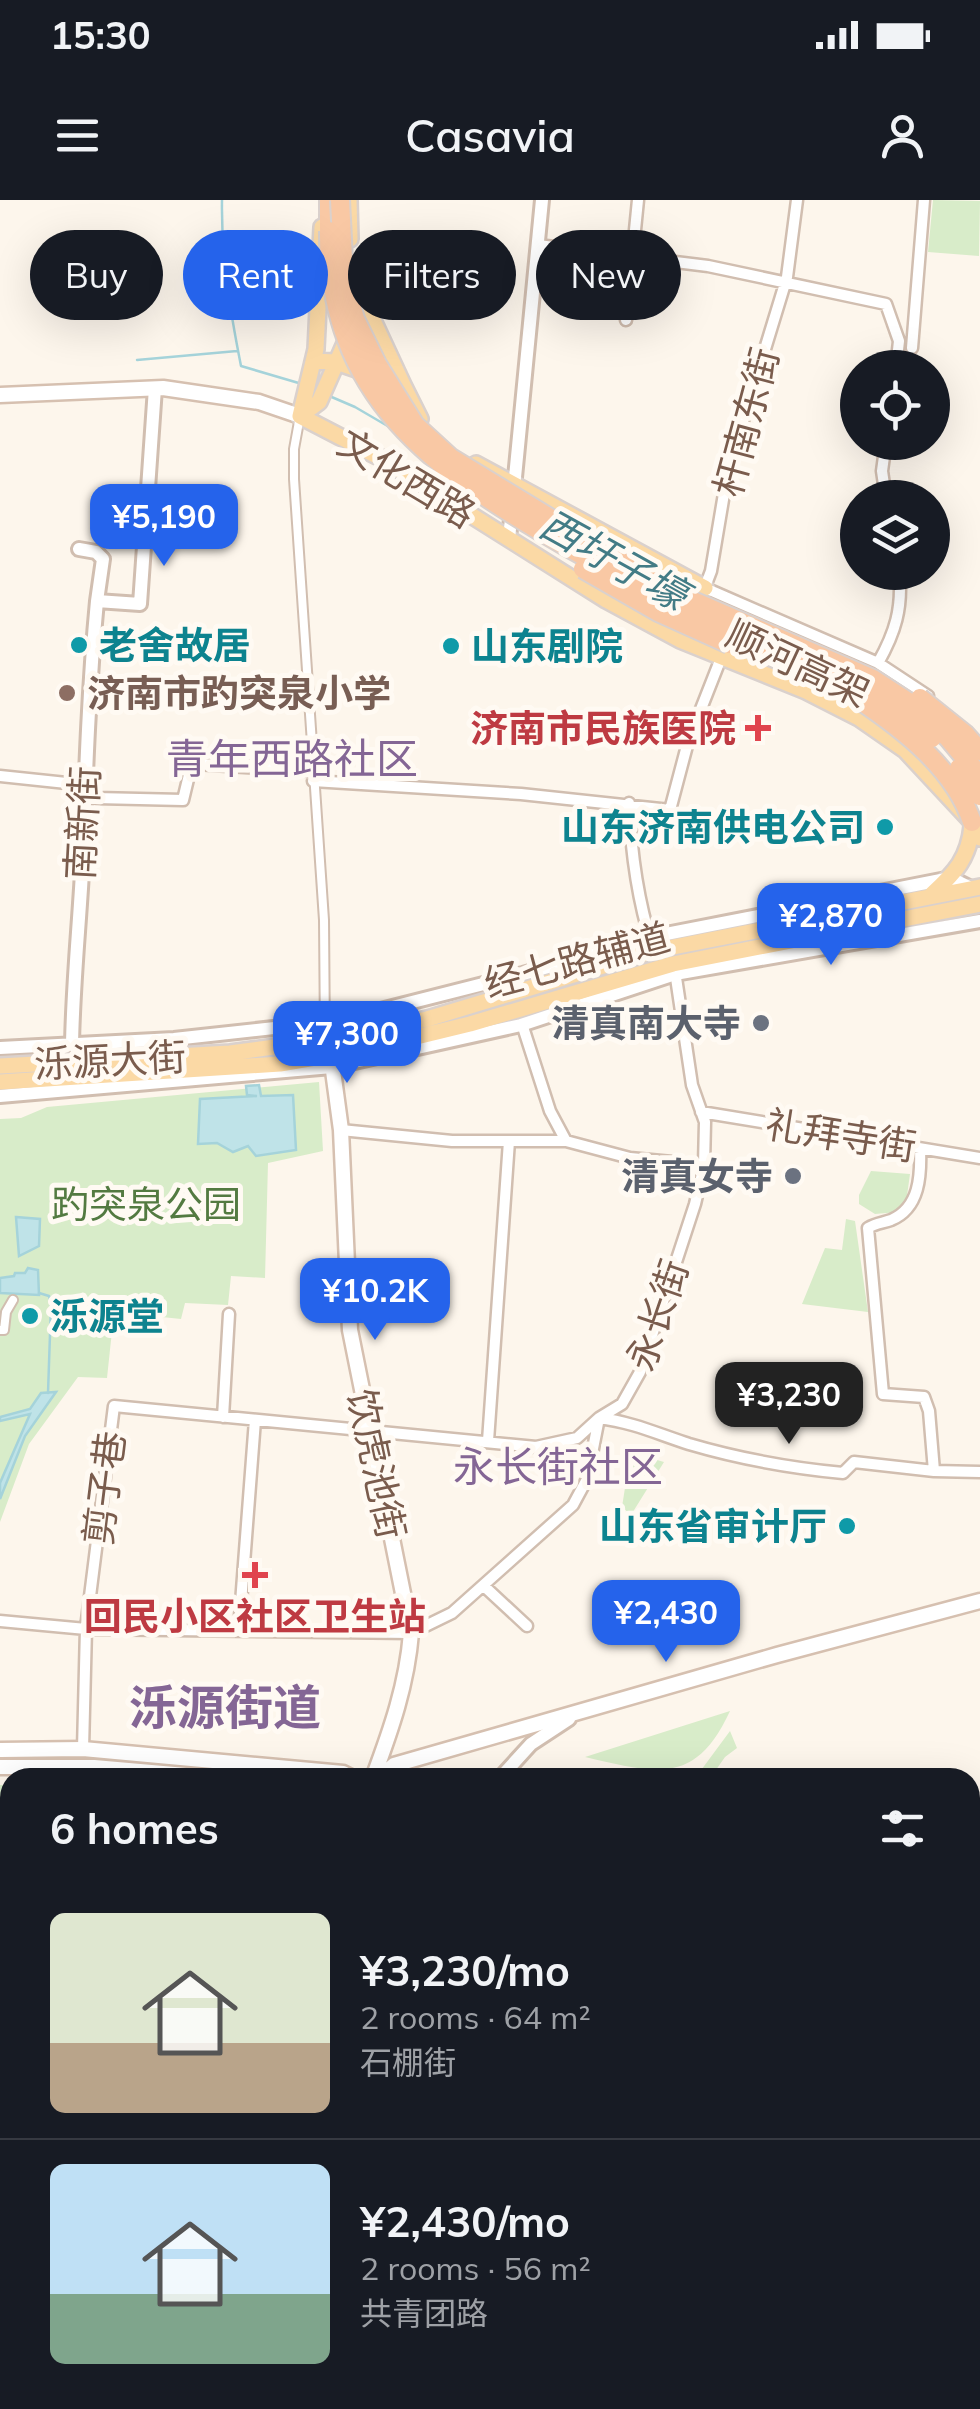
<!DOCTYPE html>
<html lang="en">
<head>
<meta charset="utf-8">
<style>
  body { margin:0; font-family:Mulish,"Noto Sans SC",sans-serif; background:#20242c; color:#f1f3f6; height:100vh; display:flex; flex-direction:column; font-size:38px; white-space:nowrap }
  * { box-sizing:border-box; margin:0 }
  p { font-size:32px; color:#9ea1a6 }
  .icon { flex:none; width:55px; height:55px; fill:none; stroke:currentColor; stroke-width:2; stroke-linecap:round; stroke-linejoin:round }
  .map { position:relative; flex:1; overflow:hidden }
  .sheet { position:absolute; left:0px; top:1568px; width:980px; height:642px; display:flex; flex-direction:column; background:#171b24; border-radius:30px 30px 0 0; box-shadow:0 10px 40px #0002 }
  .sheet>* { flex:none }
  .guide { position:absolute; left:30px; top:30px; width:920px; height:90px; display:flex; gap:20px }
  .fabs { position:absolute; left:840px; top:150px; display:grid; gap:20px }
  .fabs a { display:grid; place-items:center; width:110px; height:110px; border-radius:50%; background:#171b24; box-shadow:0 10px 40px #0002; font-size:50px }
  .price { position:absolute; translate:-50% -85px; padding:0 22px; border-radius:20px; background:#2563eb; color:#fff; font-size:32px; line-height:65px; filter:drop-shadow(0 2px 5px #0008) }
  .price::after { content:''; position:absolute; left:50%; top:60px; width:30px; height:22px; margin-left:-15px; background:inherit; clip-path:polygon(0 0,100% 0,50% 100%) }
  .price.selected { background:#222; color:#fff }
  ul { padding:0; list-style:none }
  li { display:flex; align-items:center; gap:30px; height:250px; padding:0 50px }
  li+li { border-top:2px solid #363941 }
  li span { display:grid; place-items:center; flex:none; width:280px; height:200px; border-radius:15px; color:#555 }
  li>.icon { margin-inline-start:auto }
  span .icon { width:120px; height:120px; fill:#fffc; stroke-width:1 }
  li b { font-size:42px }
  h2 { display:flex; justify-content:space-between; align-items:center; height:120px; padding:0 50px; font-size:42px }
  .chip { padding:0 35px; border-radius:45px; background:#171b24; box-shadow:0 10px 40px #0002; font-size:35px; line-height:90px }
  .chip.selected { background:#2563eb; color:#fff }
  .status { display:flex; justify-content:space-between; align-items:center; height:70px; padding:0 50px; background:#171b24; direction:ltr }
  .status svg { height:28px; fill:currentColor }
  header { display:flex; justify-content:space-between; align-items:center; height:130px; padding:0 50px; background:#171b24; font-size:45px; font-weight:600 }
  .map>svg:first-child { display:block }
  .green { fill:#d8ecc9 }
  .water { fill:#bfe3e8; stroke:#a5d3da; stroke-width:2.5 }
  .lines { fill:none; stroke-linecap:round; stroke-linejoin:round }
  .stream { stroke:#a5d3da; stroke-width:2.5 }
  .pedestrian-casing { stroke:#d1beb0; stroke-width:12 }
  .minor-casing { stroke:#d1beb0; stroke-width:15 }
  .tertiary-casing { stroke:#d1beb0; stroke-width:18 }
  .secondary-casing { stroke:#d6c0b0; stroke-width:19 }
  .primary-casing { stroke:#dad1cd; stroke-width:20 }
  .trunk-casing { stroke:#dad1cd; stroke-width:22 }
  .pedestrian { stroke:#fff; stroke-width:8 }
  .minor { stroke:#fff; stroke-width:10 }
  .tertiary { stroke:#fff; stroke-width:12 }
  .secondary { stroke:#fff; stroke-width:14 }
  .primary { stroke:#fbd9a5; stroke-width:15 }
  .trunk { stroke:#f9c8a4; stroke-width:18 }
  .trunk-bridge-casing { stroke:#dad1cd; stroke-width:22; stroke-linecap:butt }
  .trunk-bridge { stroke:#f9c8a4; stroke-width:18 }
  .culture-dot { fill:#0f9aa8; stroke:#fffaf3; stroke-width:4 }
  .education-dot { fill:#8d6e63; stroke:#fffaf3; stroke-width:4 }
  .health-dot { fill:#e0444e; stroke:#fffaf3; stroke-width:4 }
  .worship-dot { fill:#6b7280; stroke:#fffaf3; stroke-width:4 }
  .labels { text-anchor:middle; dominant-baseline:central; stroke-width:10; stroke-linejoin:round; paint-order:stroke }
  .street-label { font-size:38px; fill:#7a5c4d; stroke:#fffaf3 }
  .culture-label { font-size:38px; font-weight:bold; fill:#0d838f; stroke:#fffaf3; text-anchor:start }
  .education-label { font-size:38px; font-weight:bold; fill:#785e54; stroke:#fffaf3; text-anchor:start }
  .health-label { font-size:38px; font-weight:bold; fill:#be3a42; stroke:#fffaf3; text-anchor:end }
  .worship-label { font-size:38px; font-weight:bold; fill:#5b616d; stroke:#fffaf3; text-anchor:end }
  .park-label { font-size:38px; fill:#537a41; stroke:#fffaf3 }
  .water-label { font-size:40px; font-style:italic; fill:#437c86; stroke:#fffaf3 }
  .quarter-label { font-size:42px; fill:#846695; stroke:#fffaf3 }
  .district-label { font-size:48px; font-weight:bold; fill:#846695; stroke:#fffaf3 }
</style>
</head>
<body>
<div class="status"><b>15:30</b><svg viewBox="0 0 49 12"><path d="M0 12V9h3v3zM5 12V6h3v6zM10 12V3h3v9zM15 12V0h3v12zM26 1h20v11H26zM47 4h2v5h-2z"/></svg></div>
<header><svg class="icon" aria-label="menu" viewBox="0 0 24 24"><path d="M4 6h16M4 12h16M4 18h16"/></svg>Casavia<svg class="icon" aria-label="person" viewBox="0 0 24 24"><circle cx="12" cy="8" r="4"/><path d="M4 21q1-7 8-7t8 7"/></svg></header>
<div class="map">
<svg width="980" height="2209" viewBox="0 0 980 2209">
  <rect width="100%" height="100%" fill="#fdf6ec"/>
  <path class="green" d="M933,0L980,1L979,56L928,52Z
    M319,882L323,951L268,963L265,1078L231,1076L228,1105L185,1103L181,1119L114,1112L107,1178L78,1177L29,1244L0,1322V919L21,918L47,907Z
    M871,971L910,974L906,1003L898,1012L875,1014L859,1004V995Z
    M846,1019L855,1021L868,1112L802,1104L825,1048L842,1050Z
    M630,1252L664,1262L631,1315L622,1307L627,1275L624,1273Z
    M730,1511C695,1587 655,1573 585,1557Z
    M730,1531L737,1548L725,1557L711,1577H696Z
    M0,1585H10V2118L0,2116Z
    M970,2042L980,2045V2084L970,2082Z"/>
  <path class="water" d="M259,885L261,896L293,895L296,950L256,956L248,946L233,952L217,943L198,944L200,899L257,896L247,895L246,886Z
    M16,1017L40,1019L39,1046L19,1056Z
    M28,1068L38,1070L39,1095L0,1093V1078L14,1076L15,1073H25Z
    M56,1192L25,1236L0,1299V1283L30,1214L0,1221V1217L30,1209L41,1193Z
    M10,1733V1789L0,1785V1755L5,1751Z"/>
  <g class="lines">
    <path class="stream" d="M222,0C221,57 230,110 241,166L302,184
      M137,160L237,151
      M327,195L355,207L391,228
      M39,1093L49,1096L51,1105L48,1193"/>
    <defs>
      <path id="pedestrian" d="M300,216L294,249V279L324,720L325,840
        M0,1130H4L6,1112L13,1100
        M6,1720L10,1721"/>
      <path id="minor" d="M538,45L708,66L886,104L899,141L896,168
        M626,120L638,0
        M912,148L924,0
        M886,242L882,271L886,298
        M705,388L878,463L928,496
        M703,392L711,371L728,270L787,77L797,0
        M878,463C895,433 903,408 899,372
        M0,576L76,584L86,596L96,598L183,600L189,575L196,564L312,571
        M313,581L521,594L670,610L688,542L721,458
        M629,603C631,652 637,698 652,745
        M522,824L550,911L566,941
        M701,912L980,958
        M341,930L452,941H566L630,958L704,965
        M920,949C921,975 920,1008 891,1020C883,1023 876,1023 868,1028L883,1194L924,1197L929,1211L934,1271
        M223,1217L229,1114
        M488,1241L509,941
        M485,1387L527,1426
        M0,1421L86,1429L411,1433L452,1413L573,1305L587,1279L599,1218L622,1204L640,1172L695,1004L704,965L705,922L692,885L675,771
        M239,1429L255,1220
        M83,1549L86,1428L114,1206L536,1247L577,1238L599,1218C632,1222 658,1234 689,1244C740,1259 790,1268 843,1273L854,1262L934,1271L980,1272
        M970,1883L980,1887
        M970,1983L980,1985
        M970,2038L980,2041
        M970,2087L980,2089
        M54,2209L57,2200
        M209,2209L211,2200
        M559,2209L561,2200
        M962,2209L965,2200"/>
      <path id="tertiary" d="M509,339L542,0
        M79,349L96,352L103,359L97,401L140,404L155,188
        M72,845C73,781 80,718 83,654C86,569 89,485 97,401
        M0,848L174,839L337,821L523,774L666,734L951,678L971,688
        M0,896L332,867L521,825L675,774L980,721
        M500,1578L531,1544L569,1519
        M0,2125L10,2127
        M436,2200L488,2209
        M266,2209L267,2200"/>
      <path id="secondary" d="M0,195L163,188L259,202L300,216
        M331,856L341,930L350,1130L411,1433C407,1484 391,1530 373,1578
        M0,1550L83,1549L343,1573L353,1578
        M0,1567H94L220,1578
        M379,1578L394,1565L777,1455L980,1401
        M970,2170L980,2173"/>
      <path id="primary" d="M349,0L350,39
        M350,71L403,185
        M313,161L336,162L403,185L420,219
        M300,216L379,257L606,400L680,440L806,491L859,518L905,550L972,622L980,638
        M300,216L319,202L350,132
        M300,216L316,149L322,27
        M476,264L705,388
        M932,694C955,673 969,658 972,626
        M0,866L230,853L340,838L427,819L653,751L980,687
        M0,882L280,864L363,850L470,824L673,764L980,704
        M970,1702L980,1680
        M970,1834L980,1809
        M765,2209L767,2200
        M814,2209L817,2200"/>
      <path id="trunk" d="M329,28V0
        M970,1747L980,1722
        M970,1783L980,1760
        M774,2209L777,2200
        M789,2209L792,2200"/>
    </defs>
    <use href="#pedestrian" class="pedestrian-casing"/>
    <use href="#minor" class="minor-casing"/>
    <use href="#tertiary" class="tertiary-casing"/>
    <use href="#secondary" class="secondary-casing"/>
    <use href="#primary" class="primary-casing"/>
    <use href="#trunk" class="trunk-casing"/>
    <use href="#pedestrian" class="pedestrian"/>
    <use href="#minor" class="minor"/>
    <use href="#tertiary" class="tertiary"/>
    <use href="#secondary" class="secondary"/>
    <use href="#primary" class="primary"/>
    <use href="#trunk" class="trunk"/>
    <defs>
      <path id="trunk-bridge" d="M340,0L344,79L355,119L377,164L415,225L451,258L670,391L873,479L910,503L948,538L980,576
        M329,31C328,198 433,269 564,345C619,376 674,407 732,433C762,446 794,456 824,469C864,486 899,511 932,538
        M583,369L658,412L729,444
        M920,498L965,534L980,551
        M858,499C903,529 955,569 972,622
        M959,568L980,596
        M970,1730L980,1706"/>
    </defs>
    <use href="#trunk-bridge" class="trunk-bridge-casing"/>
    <use href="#trunk-bridge" class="trunk-bridge"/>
  </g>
  <g class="culture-dot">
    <circle cx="79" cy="445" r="10"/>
    <circle cx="451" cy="446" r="10"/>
    <circle cx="885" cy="627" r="10"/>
    <circle cx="30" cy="1116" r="10"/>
    <circle cx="847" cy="1326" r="10"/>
  </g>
  <circle class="education-dot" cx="67" cy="493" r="10"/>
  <g class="health-dot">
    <path d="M753 513h10v10h10v10h-10v10h-10v-10h-10v-10h10z"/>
    <path d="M250 1360h10v10h10v10h-10v10h-10v-10h-10v-10h10z"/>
  </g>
  <g class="worship-dot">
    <circle cx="761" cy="823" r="10"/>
    <circle cx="793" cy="976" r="10"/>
  </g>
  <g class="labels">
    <g class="street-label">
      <text transform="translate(746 222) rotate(-75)">杆南东街</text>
      <text transform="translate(407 278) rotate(31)">文化西路</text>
      <text transform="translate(798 463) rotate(25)">顺河高架</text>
      <text transform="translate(82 623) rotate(-87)">南新街</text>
      <text transform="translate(577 760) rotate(-15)">经七路辅道</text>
      <text transform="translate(110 860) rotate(-3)">泺源大街</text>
      <text transform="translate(841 935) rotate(9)">礼拜寺街</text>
      <text transform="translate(657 1115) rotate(-71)">永长街</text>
      <text transform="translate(377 1264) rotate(78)">饮虎池街</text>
      <text transform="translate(104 1288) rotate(-83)">剪子巷</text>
    </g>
    <g class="culture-label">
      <text x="99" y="445">老舍故居</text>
      <text x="471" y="446">山东剧院</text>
      <text x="865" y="627" text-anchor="end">山东济南供电公司</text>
      <text x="50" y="1116">泺源堂</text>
      <text x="827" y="1326" text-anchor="end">山东省审计厅</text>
    </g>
    <g class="education-label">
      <text x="87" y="493">济南市趵突泉小学</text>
    </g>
    <g class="health-label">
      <text x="736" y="528">济南市民族医院</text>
      <text x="255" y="1416" text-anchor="middle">回民小区社区卫生站</text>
    </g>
    <g class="worship-label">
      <text x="741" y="823">清真南大寺</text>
      <text x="773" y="976">清真女寺</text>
    </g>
    <g class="park-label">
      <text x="146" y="1004">趵突泉公园</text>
    </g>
    <g class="water-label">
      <text transform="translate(614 359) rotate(29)">西圩子壕</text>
    </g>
    <g class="quarter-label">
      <text x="292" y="558">青年西路社区</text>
      <text x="558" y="1266">永长街社区</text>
    </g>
    <g class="district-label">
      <text x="225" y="1507">泺源街道</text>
    </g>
  </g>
</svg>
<div class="fabs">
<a><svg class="icon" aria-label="locate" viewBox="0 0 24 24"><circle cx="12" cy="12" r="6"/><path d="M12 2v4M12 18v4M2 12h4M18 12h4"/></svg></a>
<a><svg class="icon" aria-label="layers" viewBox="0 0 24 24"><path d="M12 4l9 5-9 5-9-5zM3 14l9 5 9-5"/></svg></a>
</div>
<b class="price" style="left:164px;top:369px">¥5,190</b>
<b class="price" style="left:831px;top:768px">¥2,870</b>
<b class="price" style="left:347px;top:886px">¥7,300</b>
<b class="price" style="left:375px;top:1143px">¥10.2K</b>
<b class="price selected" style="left:789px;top:1247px">¥3,230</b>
<b class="price" style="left:666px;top:1465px">¥2,430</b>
<div class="guide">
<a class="chip">Buy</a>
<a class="chip selected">Rent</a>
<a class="chip">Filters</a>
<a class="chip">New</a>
</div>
<section class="sheet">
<h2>6 homes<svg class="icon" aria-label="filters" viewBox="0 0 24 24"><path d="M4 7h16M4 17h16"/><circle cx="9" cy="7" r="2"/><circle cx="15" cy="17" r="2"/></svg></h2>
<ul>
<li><span style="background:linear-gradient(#dfe7d0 65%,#b9a48a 0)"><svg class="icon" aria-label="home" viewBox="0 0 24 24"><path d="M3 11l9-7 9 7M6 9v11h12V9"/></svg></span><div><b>¥3,230/mo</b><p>2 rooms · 64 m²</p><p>石棚街</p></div></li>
<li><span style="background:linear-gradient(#bfe0f5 65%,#7fa58c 0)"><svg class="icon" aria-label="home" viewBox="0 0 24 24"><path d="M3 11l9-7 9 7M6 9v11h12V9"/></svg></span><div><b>¥2,430/mo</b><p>2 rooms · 56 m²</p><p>共青团路</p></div></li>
</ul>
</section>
</div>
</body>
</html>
